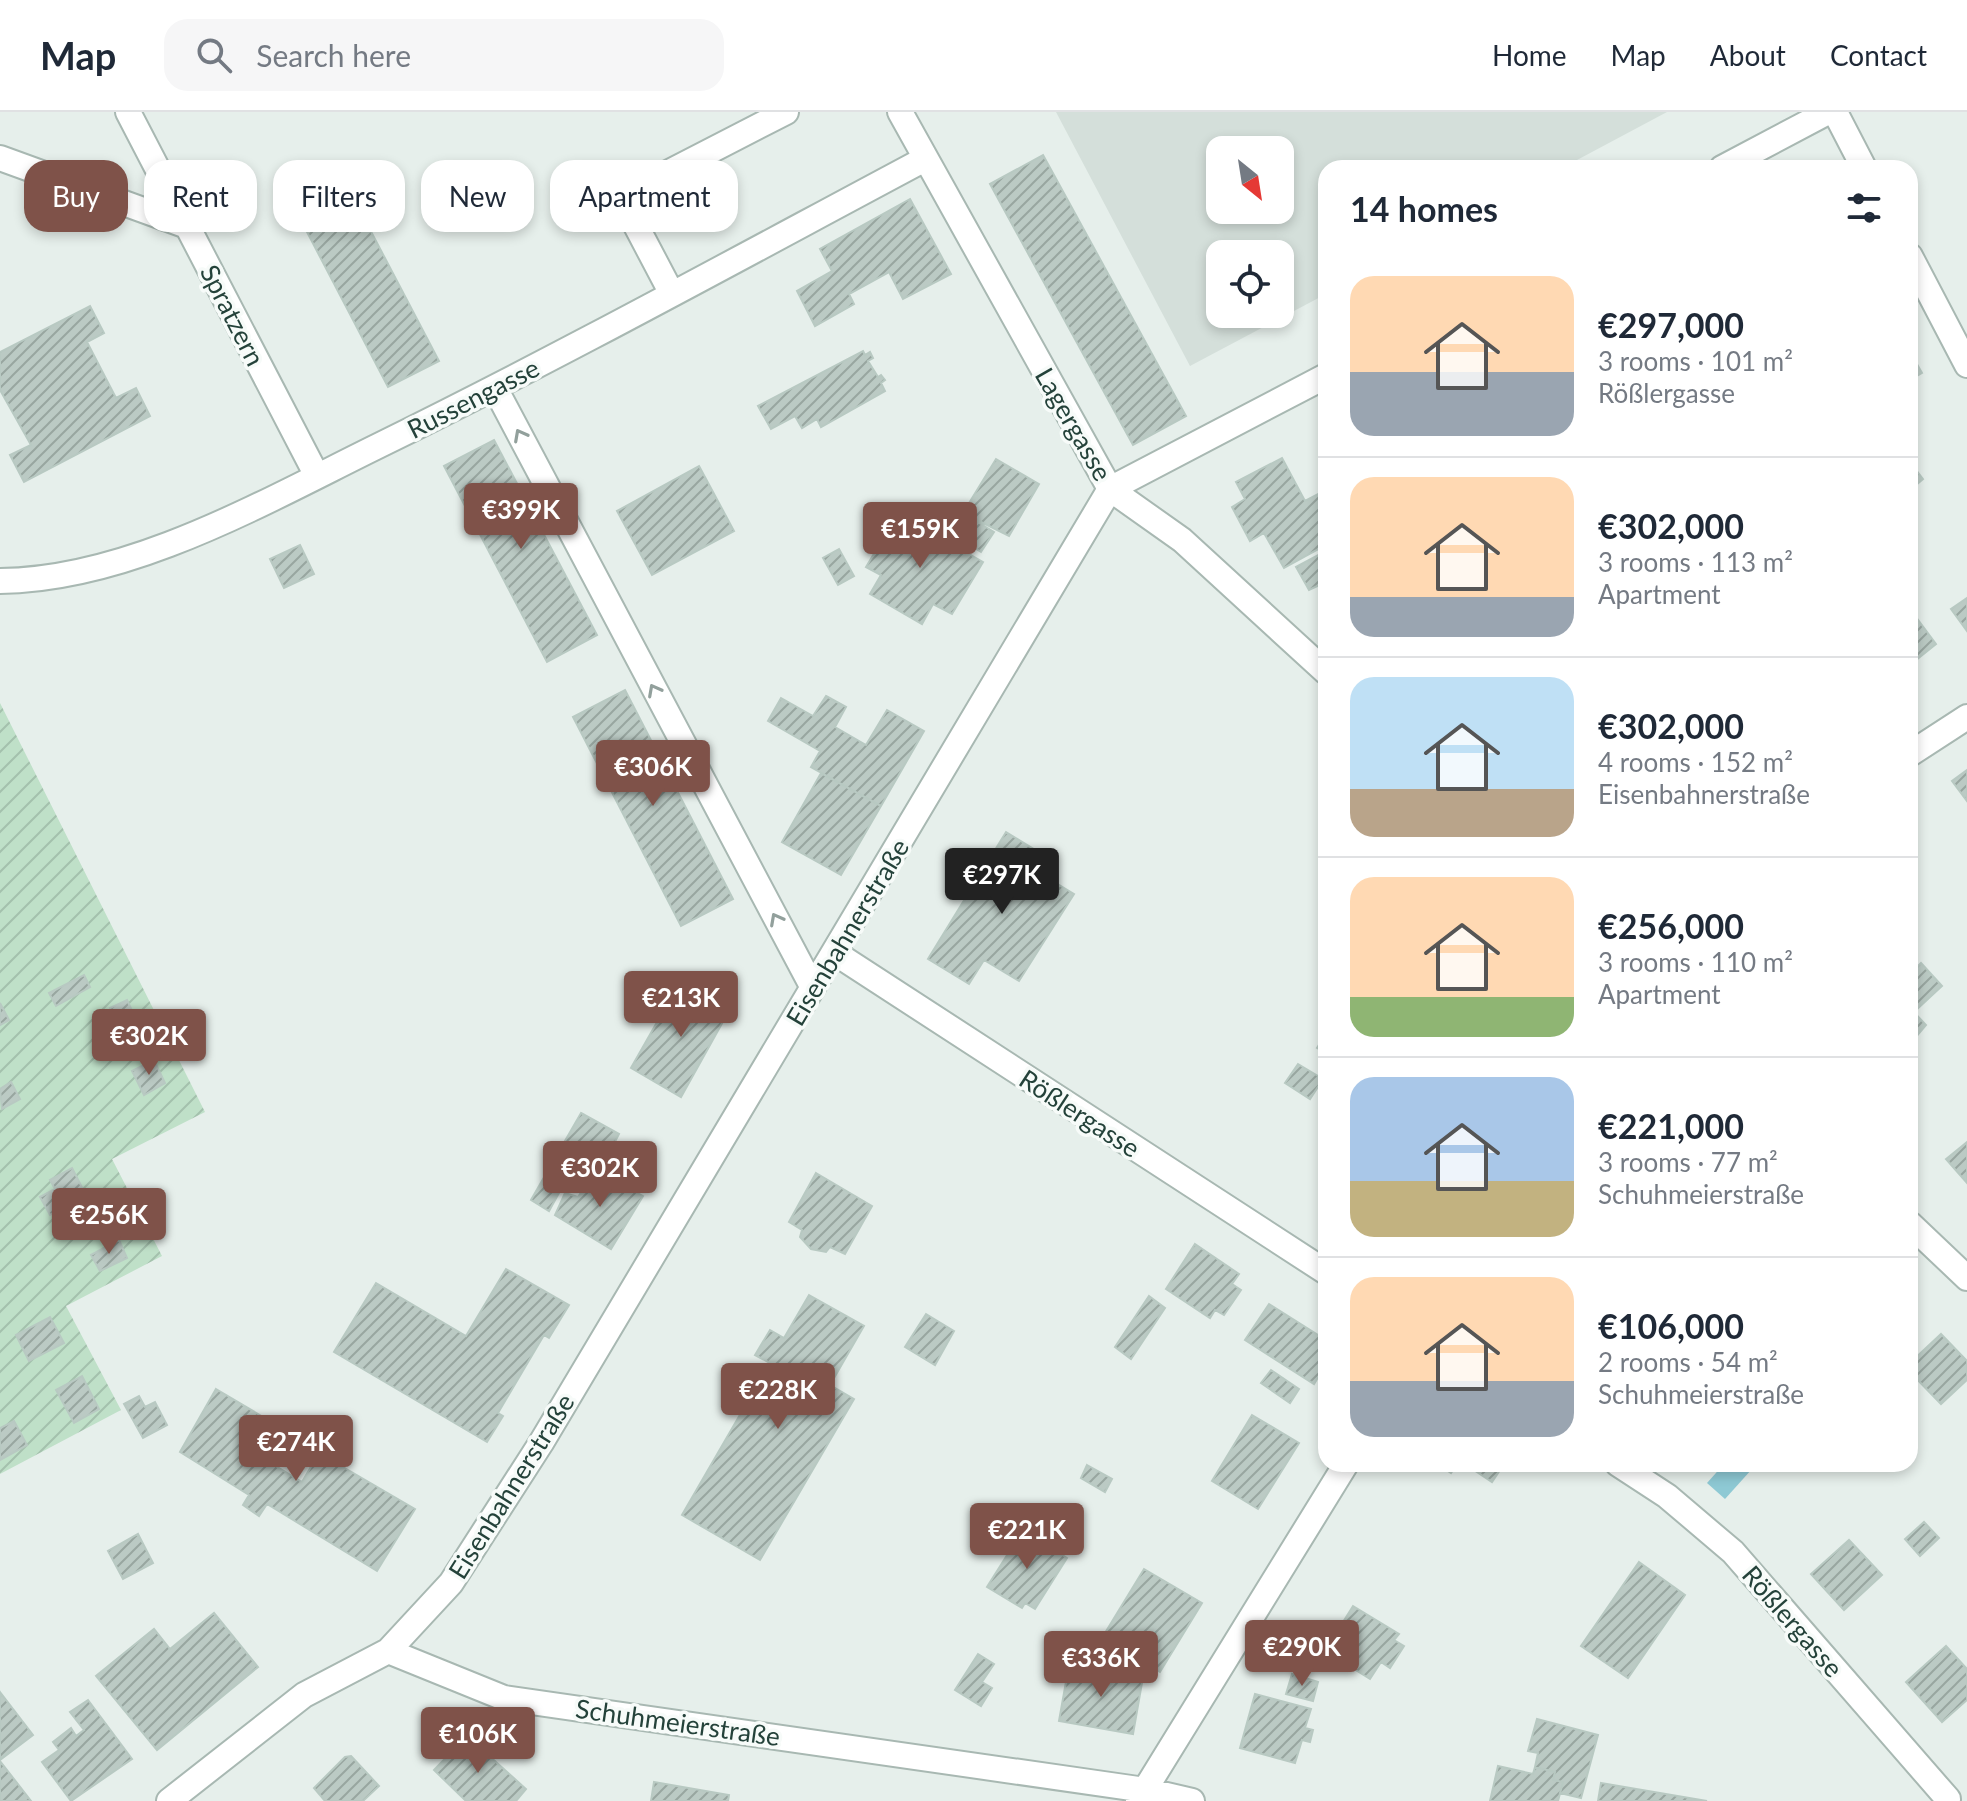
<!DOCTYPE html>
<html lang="en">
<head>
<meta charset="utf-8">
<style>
  body { margin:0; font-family:Lato,sans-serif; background:#f6f6f7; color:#1f2937; height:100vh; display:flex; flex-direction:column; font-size:30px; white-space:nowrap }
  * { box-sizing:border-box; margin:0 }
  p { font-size:26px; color:#747a83 }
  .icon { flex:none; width:44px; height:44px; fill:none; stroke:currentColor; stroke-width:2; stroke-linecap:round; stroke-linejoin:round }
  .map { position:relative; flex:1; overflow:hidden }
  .side { position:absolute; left:1318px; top:48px; width:600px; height:1312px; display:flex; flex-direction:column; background:#fff; border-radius:24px; box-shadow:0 4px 12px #0003 }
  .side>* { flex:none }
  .top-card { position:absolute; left:24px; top:48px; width:760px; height:72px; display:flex; gap:16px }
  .needle { width:52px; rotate:150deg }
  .fabs { position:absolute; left:1206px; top:24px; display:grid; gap:16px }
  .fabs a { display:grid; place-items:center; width:88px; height:88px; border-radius:16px; background:#fff; box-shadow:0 4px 12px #0003; font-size:40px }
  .price { position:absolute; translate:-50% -68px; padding:0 18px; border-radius:8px; background:#7f5249; color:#fff; font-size:26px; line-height:52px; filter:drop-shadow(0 2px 4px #0008) }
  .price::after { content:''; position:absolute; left:50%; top:48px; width:24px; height:18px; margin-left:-12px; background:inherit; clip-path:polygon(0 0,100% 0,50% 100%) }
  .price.active { background:#222; color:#fff }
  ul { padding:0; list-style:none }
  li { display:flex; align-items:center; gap:24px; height:200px; padding:0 32px }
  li+li { border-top:2px solid #e0e1e3 }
  li span { display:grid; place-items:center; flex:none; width:224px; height:160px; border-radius:24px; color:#555 }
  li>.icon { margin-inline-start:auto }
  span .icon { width:96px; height:96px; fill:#fffc; stroke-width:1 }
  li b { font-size:34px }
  h2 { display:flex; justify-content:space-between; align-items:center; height:96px; padding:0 32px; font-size:34px }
  .chip { padding:0 28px; border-radius:24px; background:#fff; box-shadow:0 4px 12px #0003; font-size:28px; line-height:72px }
  .chip.active { background:#7f5249; color:#fff }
  header { display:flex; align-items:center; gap:48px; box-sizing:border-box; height:112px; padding:0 40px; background:#fff; border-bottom:2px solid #e0e1e3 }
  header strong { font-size:38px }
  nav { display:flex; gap:44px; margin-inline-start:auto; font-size:28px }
  .search { width:560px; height:72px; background:#f6f6f7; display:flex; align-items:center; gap:20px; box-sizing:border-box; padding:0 28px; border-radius:24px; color:#747a83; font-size:30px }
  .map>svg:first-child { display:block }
  .built { fill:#d4dfda; fill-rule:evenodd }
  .garden { fill:url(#garden-furrows) }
  .water { fill:#8ec9d4 }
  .building { fill:url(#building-hatch); stroke:#b8c9c2; stroke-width:2 }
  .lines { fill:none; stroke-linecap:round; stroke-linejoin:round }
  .minor-casing { stroke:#a8b8b2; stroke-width:28 }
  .minor { stroke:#fff; stroke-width:24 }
  .oneway { stroke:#92a09c }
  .labels { text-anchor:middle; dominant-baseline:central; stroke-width:7; stroke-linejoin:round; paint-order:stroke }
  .street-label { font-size:26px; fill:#24423a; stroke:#f7fbf9 }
</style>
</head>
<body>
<header>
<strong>Map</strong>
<div class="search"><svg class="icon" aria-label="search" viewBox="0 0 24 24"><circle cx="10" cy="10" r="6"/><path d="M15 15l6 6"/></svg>Search here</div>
<nav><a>Home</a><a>Map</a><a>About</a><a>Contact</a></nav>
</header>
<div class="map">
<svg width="1967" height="1689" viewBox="0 0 1967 1689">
  <defs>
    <pattern id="garden-furrows" width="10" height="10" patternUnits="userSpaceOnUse" patternTransform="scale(2)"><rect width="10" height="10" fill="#bfe0c8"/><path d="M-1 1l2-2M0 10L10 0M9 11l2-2" fill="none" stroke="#a4c1ad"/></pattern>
    <pattern id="building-hatch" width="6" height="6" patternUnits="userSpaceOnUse" patternTransform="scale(2)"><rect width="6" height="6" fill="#bbcac4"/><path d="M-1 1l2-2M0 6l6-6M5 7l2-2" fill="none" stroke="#98a6a0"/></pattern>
  </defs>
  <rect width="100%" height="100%" fill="#e6efeb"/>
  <path class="built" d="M1056,0H1667L1562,56H1326V182L1190,254ZM1220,38H1280V98H1220ZM1220,142H1280V202H1220Z"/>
  <path class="garden" d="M0,591L205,1000L112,1047L162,1144L66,1194L121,1298L0,1362Z"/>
  <path class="water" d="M1724,1352H1746L1752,1357L1725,1387L1707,1371Z"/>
  <path class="building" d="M1043,43L1186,304L1133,333L990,72Z
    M345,70L439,249L388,275L295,97Z
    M910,87L951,162L903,187L889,160L849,182L854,192L815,214L797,179L832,159L820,137Z
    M90,194L104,221L87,230L116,286L136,276L150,304L24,370L10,343L31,333L0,278V240Z
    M863,239L865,243L870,240L873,246L868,249L878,265L881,263L885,268L881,271L885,279L821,315L817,307L802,316L795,304L771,317L758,294Z
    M1910,240L1922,261L1910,268Z
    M494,328L597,523L547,550L444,354Z
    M1282,346L1305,389L1326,378V433L1284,456L1264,421L1250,429L1232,395L1245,387L1236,370Z
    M996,347L1039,372L1009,424L963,401Z
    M1910,350L1923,367L1910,378Z
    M699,354L734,419L652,463L617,399Z
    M898,401L983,450L952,502L933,492L922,512L870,482L881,463L866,455Z
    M963,401L994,420L981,440L950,421Z
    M300,433L314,462L284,476L270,447Z
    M839,437L854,464L838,473L823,446Z
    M1326,439V470L1309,478L1296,455Z
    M1967,486V519L1951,497Z
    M1910,497L1936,532L1910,553Z
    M625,578L733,787L681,814L573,605Z
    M826,584L846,595L835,615L866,633L887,598L924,619L881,694L811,655L820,639L768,609L781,586L813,604Z
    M1967,658V689L1952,669Z
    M821,661L881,694L841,763L782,730Z
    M1006,720L1042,742L1027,766L1049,779L1054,770L1074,782L1019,869L984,848L969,872L928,847Z
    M1921,851L1942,874L1915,899L1910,893V862Z
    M84,863L90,875L56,894L49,881Z
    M681,868L730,897L681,985L631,956Z
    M127,888L145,926L128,934L110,896Z
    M0,891L9,908L0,913Z
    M1910,896L1926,913L1910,932Z
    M1326,922V941L1317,936Z
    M154,948L165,971L144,983L132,959Z
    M1298,952L1323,967L1310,987L1285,971Z
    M11,970L20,987L2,997L0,977Z
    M581,1001L619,1022L607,1045L598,1043L590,1055L576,1050L549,1099L531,1088Z
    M1967,1030V1071L1946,1047Z
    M72,1056L86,1083L50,1103L40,1085L55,1077L50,1068Z
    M596,1058L643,1084L611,1137L555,1103L565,1081L578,1085Z
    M816,1061L872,1094L845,1142L830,1135L826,1140L811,1137L800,1125L802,1118L789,1110Z
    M119,1128L127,1146L100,1159L91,1143Z
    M1195,1132L1239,1162L1232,1172L1241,1178L1224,1203L1215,1198L1210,1206L1166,1177Z
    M506,1157L569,1193L549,1226L544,1223L498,1301L503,1304L487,1330L334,1240L376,1171L466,1224Z
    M809,1183L864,1214L830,1273L854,1287L760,1448L682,1403L770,1251L755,1243L770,1218L784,1226Z
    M1149,1184L1165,1196L1131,1247L1115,1235Z
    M1269,1192L1326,1228V1252L1314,1272L1245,1228Z
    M926,1202L954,1219L935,1253L905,1235Z
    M50,1205L64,1231L29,1249L16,1223Z
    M1941,1222L1967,1249V1268L1941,1292L1910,1260V1251Z
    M1271,1258L1299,1277L1290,1291L1261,1271Z
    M82,1264L99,1297L74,1311L56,1278Z
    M216,1277L280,1315L261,1345L302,1370L319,1341L415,1397L377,1459L267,1392L259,1404L243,1393L249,1383L180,1340Z
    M139,1284L145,1295L155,1290L167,1313L143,1326L124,1292Z
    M1252,1303L1299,1331L1258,1397L1212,1369Z
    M14,1309L27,1333L0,1348V1316Z
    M1438,1352H1457L1451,1361Z
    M1465,1352H1504L1492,1370Z
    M1087,1353L1112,1367L1105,1380L1081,1366Z
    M1924,1410L1939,1426L1920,1444L1905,1427Z
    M1023,1418L1067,1446L1035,1497L1025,1491L1022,1496L987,1475Z
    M138,1422L153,1451L123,1467L108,1439Z
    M1849,1428L1882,1463L1844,1498L1811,1462Z
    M1639,1450L1685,1483L1628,1566L1581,1534Z
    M1144,1457L1202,1491L1160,1560L1102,1526Z
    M1353,1494L1399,1522L1394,1528L1404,1534L1390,1556L1381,1550L1370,1567L1325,1539Z
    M214,1501L258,1555L157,1638L96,1564L154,1517L170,1537Z
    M1946,1534L1967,1557V1588L1942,1610L1906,1570Z
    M978,1542L994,1552L982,1570L992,1576L981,1594L955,1578Z
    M1069,1553L1143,1565L1133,1622L1059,1609Z
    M1292,1562L1318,1570L1313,1589L1286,1582Z
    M0,1580L33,1623L0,1648Z
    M1255,1582L1311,1597L1305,1616L1313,1618L1310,1630L1302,1628L1295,1651L1240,1636Z
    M88,1588L132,1647L71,1689L42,1650L59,1638L53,1630L71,1616L76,1624L84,1618L70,1600Z
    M1537,1607L1598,1623L1581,1686L1560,1681L1563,1670L1553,1668L1555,1660L1535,1655L1538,1641L1528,1639Z
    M467,1624L526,1677L516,1689H466L434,1658Z
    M351,1644L379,1674L363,1689H325L314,1676L345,1645Z
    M0,1649L31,1689H0Z
    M1498,1654L1533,1662L1535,1655L1555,1660L1553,1668L1563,1670L1558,1689H1490Z
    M654,1670L729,1683L728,1689H651Z
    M1601,1671L1707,1689H1598Z"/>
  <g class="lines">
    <defs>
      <path id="minor" d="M128,0L317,364
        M900,0L1110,377L1182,428L1326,560
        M1835,0L1864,56
        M0,46L187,114
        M1722,56L1828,0
        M1910,144L1967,253
        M672,182L621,85L786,0
        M495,276L813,876
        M0,469C129,468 264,390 378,334C563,243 743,144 925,47
        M1910,642L1967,605
        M835,841L1326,1160
        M1910,1112L1967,1166
        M1618,1352L1667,1384L1733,1440L1948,1687
        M388,1539L504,1586L1145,1678L1192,1689
        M169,1689L304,1583L388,1539L451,1471L541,1331L1110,377L1326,264
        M1138,1689L1346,1352"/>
    </defs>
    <use href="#minor" class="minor-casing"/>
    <use href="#minor" class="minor"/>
  </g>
  <defs><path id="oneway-chevron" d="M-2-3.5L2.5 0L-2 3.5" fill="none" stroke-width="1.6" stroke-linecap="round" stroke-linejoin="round" transform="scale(2)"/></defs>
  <g class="oneway">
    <use href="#oneway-chevron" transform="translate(520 323) rotate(-118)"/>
    <use href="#oneway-chevron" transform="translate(654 578) rotate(-118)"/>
    <use href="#oneway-chevron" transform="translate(776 807) rotate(-118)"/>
  </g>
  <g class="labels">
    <g class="street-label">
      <text transform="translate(233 203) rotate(63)">Spratzern</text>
      <text transform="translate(473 286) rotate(-27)">Russengasse</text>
      <text transform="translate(1074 312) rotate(60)">Lagergasse</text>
      <text transform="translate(847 820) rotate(-59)">Eisenbahnerstraße</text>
      <text transform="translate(1080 1001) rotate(33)">Rößlergasse</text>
      <text transform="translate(511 1374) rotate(-58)">Eisenbahnerstraße</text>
      <text transform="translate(1793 1509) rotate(49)">Rößlergasse</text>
      <text transform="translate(678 1610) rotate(8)">Schuhmeierstraße</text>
    </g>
  </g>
</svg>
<div class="fabs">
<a><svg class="needle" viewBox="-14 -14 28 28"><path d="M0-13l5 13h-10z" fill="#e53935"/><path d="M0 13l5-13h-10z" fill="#747a83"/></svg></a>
<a><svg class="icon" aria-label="locate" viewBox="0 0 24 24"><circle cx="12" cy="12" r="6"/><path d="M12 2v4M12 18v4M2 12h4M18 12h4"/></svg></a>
</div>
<b class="price" style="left:521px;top:439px">€399K</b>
<b class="price" style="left:920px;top:458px">€159K</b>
<b class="price" style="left:653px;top:696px">€306K</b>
<b class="price active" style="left:1002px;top:804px">€297K</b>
<b class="price" style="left:681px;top:927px">€213K</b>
<b class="price" style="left:149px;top:965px">€302K</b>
<b class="price" style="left:600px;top:1097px">€302K</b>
<b class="price" style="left:109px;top:1144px">€256K</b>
<b class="price" style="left:778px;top:1319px">€228K</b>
<b class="price" style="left:296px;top:1371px">€274K</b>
<b class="price" style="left:1027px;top:1459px">€221K</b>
<b class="price" style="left:1302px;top:1576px">€290K</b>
<b class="price" style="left:1101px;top:1587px">€336K</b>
<b class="price" style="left:478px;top:1663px">€106K</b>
<div class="top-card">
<a class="chip active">Buy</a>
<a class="chip">Rent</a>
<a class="chip">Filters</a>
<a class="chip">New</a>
<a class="chip">Apartment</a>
</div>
<section class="side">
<h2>14 homes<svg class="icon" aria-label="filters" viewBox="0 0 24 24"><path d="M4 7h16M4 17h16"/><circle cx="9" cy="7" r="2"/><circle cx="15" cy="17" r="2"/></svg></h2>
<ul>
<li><span style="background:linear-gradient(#ffd9b3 60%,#9aa5b1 0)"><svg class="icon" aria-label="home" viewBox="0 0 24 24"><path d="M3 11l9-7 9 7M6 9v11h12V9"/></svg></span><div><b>€297,000</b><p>3 rooms · 101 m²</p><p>Rößlergasse</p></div></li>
<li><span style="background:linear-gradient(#ffd9b3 75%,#9aa5b1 0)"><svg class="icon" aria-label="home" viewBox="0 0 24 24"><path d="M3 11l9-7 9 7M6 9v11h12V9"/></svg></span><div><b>€302,000</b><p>3 rooms · 113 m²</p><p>Apartment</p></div></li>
<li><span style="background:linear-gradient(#bfe0f5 70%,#b9a48a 0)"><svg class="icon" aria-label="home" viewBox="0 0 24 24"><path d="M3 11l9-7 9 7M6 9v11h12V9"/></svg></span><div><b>€302,000</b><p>4 rooms · 152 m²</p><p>Eisenbahnerstraße</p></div></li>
<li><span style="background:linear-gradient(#ffd9b3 75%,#8fb573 0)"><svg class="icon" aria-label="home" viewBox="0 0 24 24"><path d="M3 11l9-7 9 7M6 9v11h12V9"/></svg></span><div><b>€256,000</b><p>3 rooms · 110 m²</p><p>Apartment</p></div></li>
<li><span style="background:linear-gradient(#a9c7e8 65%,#c2b280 0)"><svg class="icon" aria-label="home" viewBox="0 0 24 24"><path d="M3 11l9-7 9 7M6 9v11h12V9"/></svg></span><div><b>€221,000</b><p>3 rooms · 77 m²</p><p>Schuhmeierstraße</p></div></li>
<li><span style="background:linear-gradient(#ffd9b3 65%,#9aa5b1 0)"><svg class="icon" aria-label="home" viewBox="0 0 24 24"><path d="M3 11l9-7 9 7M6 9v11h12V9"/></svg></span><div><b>€106,000</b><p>2 rooms · 54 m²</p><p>Schuhmeierstraße</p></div></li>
</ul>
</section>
</div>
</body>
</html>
